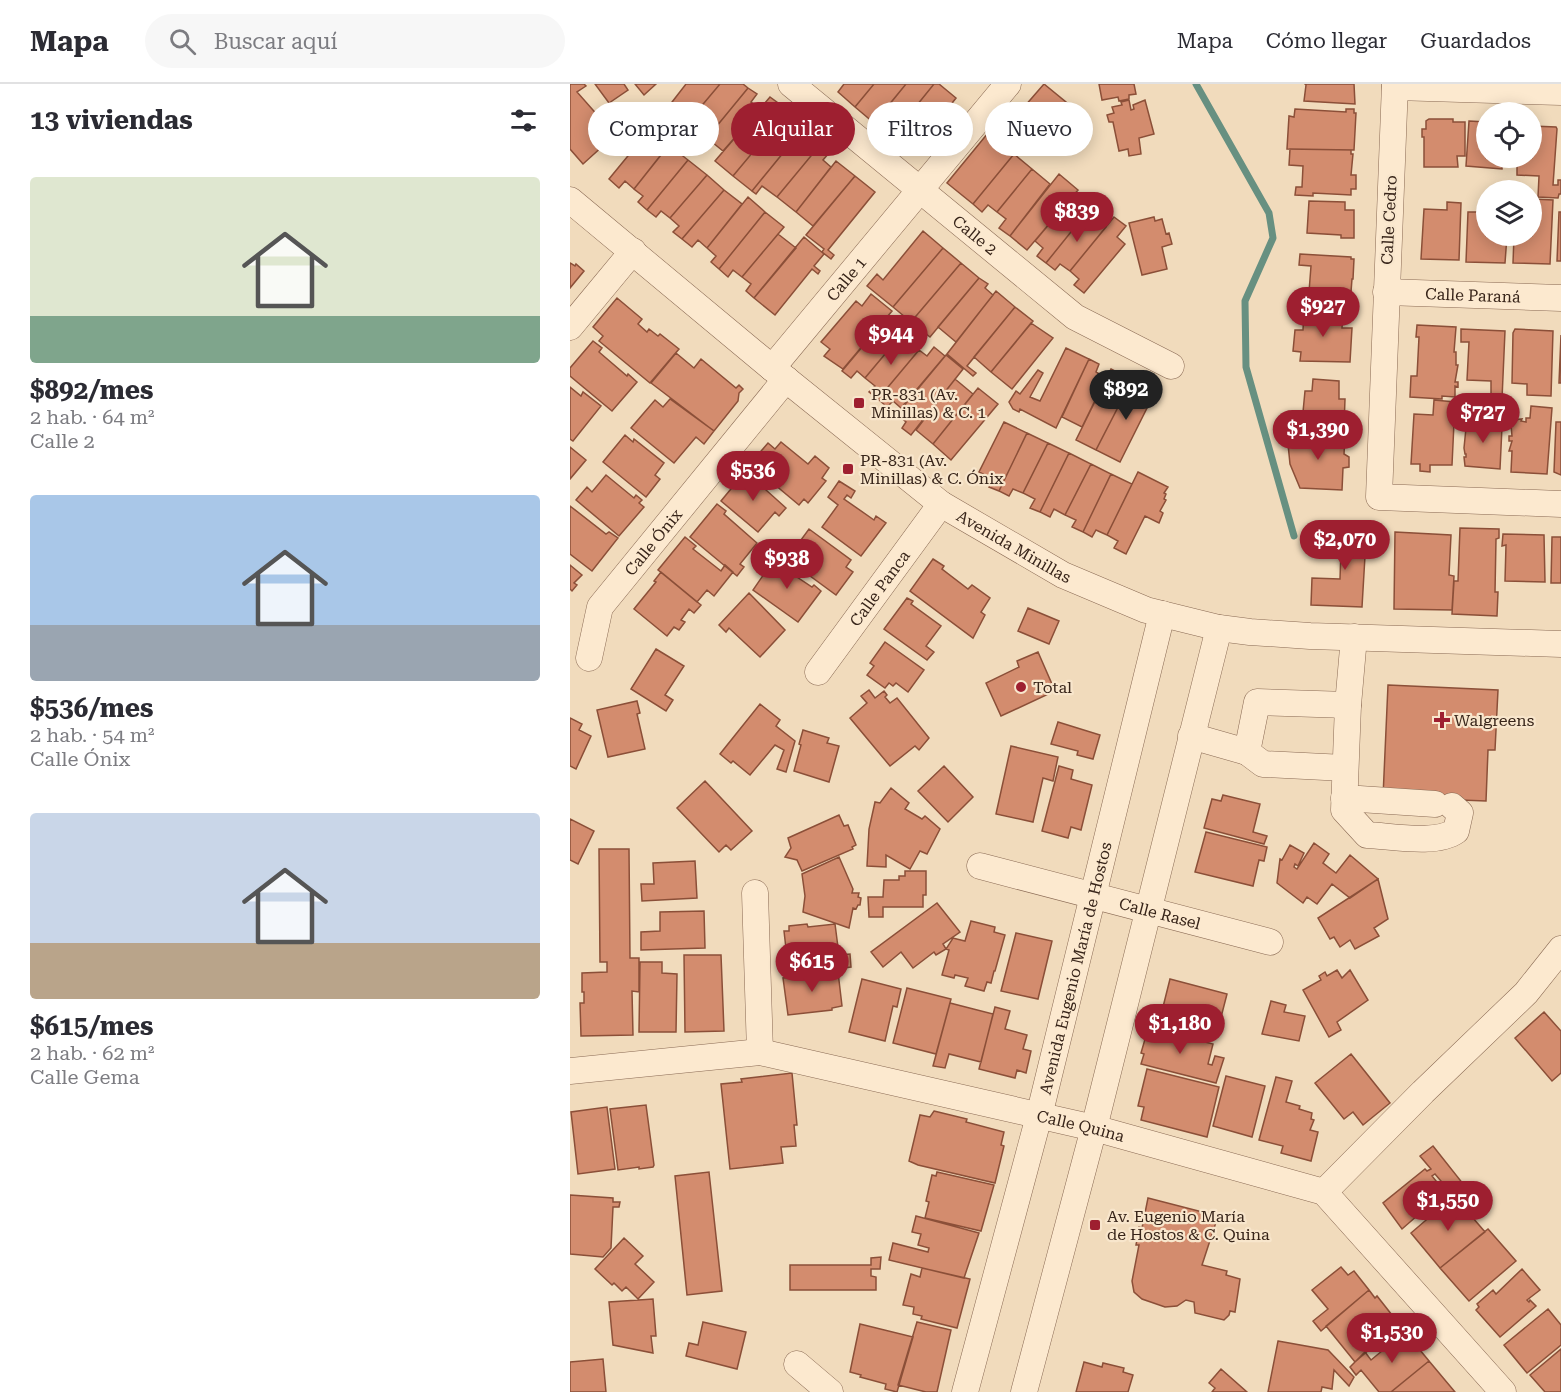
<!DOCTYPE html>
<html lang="es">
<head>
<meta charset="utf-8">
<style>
  body { margin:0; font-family:"Roboto Serif",serif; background:#f7f7f7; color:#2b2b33; height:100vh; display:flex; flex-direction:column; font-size:22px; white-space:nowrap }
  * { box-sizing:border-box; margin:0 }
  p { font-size:20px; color:#7c7c81 }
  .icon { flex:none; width:33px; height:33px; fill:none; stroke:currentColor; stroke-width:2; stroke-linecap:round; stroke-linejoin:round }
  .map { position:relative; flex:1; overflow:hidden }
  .details { display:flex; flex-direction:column; background:#fff; width:570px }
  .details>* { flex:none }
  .top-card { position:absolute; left:18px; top:18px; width:570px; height:54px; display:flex; gap:12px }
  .tools { position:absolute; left:906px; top:18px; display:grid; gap:12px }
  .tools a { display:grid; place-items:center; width:66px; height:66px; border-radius:50%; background:#fff; box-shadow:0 3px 15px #0003; font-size:30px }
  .price { position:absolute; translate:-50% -51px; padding:0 14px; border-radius:21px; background:#9e1f30; color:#fff; font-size:20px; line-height:39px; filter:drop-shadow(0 2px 3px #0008) }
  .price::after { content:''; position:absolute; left:50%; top:36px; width:18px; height:14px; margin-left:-9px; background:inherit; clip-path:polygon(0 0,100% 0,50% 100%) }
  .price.on { background:#222; color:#fff }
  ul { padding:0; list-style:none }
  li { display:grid; align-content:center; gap:12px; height:318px; padding:0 30px }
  li span { display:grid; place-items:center; height:186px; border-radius:6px; color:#555 }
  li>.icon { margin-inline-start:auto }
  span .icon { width:108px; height:108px; fill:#fffc; stroke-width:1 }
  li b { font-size:26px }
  h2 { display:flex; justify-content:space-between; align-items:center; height:72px; padding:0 30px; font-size:26px }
  .pill { padding:0 21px; border-radius:27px; background:#fff; box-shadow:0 3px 15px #0003; font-size:21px; line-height:54px }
  .pill.on { background:#9e1f30; color:#fff }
  header { display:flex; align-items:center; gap:36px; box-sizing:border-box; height:84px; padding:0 30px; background:#fff; border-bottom:2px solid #e1e1e2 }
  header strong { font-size:28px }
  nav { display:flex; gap:33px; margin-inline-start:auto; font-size:21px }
  .search { width:420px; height:54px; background:#f7f7f7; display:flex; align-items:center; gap:15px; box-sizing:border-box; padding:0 21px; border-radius:33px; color:#7c7c81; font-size:22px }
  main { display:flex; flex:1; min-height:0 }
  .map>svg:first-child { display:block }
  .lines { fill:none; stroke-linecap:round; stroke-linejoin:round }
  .stream { stroke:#679081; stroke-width:7 }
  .building { fill:#d38c6e; stroke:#8b4f38; stroke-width:1.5 }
  .minor-casing { stroke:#8a6a54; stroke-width:27 }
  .minor { stroke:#fce9cf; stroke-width:26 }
  .poi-dot { fill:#9e1f30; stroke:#f8e6cc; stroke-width:2 }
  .labels { text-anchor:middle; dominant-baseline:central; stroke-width:4.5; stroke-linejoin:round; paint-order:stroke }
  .street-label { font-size:16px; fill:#38251a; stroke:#f8e6cc }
  .poi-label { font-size:16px; fill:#38251a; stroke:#f8e6cc; text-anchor:start }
</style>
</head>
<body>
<header>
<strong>Mapa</strong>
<div class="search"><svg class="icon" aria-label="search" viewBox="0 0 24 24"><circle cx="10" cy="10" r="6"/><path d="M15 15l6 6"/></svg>Buscar aquí</div>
<nav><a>Mapa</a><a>Cómo llegar</a><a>Guardados</a></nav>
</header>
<main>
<section class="details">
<h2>13 viviendas<svg class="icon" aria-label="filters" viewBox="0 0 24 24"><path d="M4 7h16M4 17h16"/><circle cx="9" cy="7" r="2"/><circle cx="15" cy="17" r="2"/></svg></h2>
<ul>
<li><span style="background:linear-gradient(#dfe7d0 75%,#7fa58c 0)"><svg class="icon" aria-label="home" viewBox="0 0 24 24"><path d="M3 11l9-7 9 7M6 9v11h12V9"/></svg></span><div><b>$892/mes</b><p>2 hab. · 64 m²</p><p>Calle 2</p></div></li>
<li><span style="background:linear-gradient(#a9c7e8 70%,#9aa5b1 0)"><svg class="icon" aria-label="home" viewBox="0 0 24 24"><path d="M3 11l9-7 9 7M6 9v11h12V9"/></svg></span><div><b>$536/mes</b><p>2 hab. · 54 m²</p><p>Calle Ónix</p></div></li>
<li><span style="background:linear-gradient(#c9d6e8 70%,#b9a48a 0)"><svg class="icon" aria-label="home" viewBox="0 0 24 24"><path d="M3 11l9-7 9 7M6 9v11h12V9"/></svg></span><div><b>$615/mes</b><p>2 hab. · 62 m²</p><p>Calle Gema</p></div></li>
</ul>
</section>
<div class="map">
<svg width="991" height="1308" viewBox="0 0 991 1308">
  <rect width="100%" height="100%" fill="#f1dbbc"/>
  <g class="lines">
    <path class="stream" d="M626,0L699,129L703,154L675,217L676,283L724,452"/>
  </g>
  <path class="building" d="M0,0H14L16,2L7,8L45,51L13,80L0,65Z
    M25,0H54L58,6L39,19Z
    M65,0H86L74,11Z
    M116,0H150L118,38L99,22Z
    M150,0H173L178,4L137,54L118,38Z
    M274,0H304L285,23L268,8Z
    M304,0H336L304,39L285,23Z
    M336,0H364L322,52L314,46L319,39L310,32Z
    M364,0H369L386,14L343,69L322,52Z
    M474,0L502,23L498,29L511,39L484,71L442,37L452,22L454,23Z
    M529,0H564L566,10L559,11V15L549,17L548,13L532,16Z
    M735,0H784L785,20L734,17L736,1Z
    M178,4L187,10L181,18L190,25L153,67L137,54Z
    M200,13L208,19L203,25L213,32L163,92L145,77Z
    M559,16L561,26L564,25L563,21L575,16L584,50L569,54L571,70L559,72L558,65L549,67L543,38H539L537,31L544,29L542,23L552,21L551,18Z
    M725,25L776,28V25H784V29H786L784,66L717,65L719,32L724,33Z
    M213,32L231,47L182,107L163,92Z
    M859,35H883V38H895V72H887L888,83H854V53H852V45H856V37Z
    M899,37L916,38V74H933L932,85L896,82Z
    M92,42L105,53L64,105L55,97L49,104L39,95L80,45L86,50Z
    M962,42L986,43L987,45L983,101H988V96H991V110H989L988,114L968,113L969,92L947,91V74H962Z
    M231,47L250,61L207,113L192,102L186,110L182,107Z
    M418,49L444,70L403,120L377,99Z
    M99,61L118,76L77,126L68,118L73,112L64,105Z
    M250,61L259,69L253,76L261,83L226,128L207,113Z
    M720,65L781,66V70H783L781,91H786V105H781V111L743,109V112L725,111L726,103H732L733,82L719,81Z
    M444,70L462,85L427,128L418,121L412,128L403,120Z
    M118,76L137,91L100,134L91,127L86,133L77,126Z
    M266,77L285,92L243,142L226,128Z
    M462,85L480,100L440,152L429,144L436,135L427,128Z
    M489,90L508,106L457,166L440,152Z
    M137,91L154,106L112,155L103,148L109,142L100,134Z
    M285,92L305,108L258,166L264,171L261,175L252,168L254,165L236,151Z
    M154,106L172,120L137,164L128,156L122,163L112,155Z
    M178,113L195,128L149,185L141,178L146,172L137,164Z
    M501,114L517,128L476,179L467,172L473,164L465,157Z
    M963,115L983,116L980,180L943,179L944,152H962V129H968V126H963Z
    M739,117L775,118V126H784V154H771V151L737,149Z
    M877,118L891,119L889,176L851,175L854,125L877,126Z
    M195,128L214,143L172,193L163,186L158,193L149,185Z
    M517,128L536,143L500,187L490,180L485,186L476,179Z
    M898,128H916V152H937L935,179L896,178Z
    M989,128H991V177H987Z
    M544,133L556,142L547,153L555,160L514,209L504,201L509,195L500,187Z
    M584,133L585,137L592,135L596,150L599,149L602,160L592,163L597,185L572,191L559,139Z
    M353,147L373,164L323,223L297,202L307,190L313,196Z
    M208,150L226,164L184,214L176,207L181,200L172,193Z
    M234,153L254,170L244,182L250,187L248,190L242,185L205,231L184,214Z
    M373,164L391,179L341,238L323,223Z
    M730,170L781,173V175H784L783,195H782L781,208H779L778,221L728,218L729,207L739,208L741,182L729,181Z
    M0,179L5,182L6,180L14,187L0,204Z
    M391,179L409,194L360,253L341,238Z
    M409,194L418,200L415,204L423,211L386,258L368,243Z
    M426,207L445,223L397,282L406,289L403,292L377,270Z
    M301,210L322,227L273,285L254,272L260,265L251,258L286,217L292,222Z
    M47,214L72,235L68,240L77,248L79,245L88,252L90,250L109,265L80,299L29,257L33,252L23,243Z
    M445,223L463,237L421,288L404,273Z
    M734,227L773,229L772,244H782L780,278L730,277L731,268L723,267L725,246H733Z
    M314,237L323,244L328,237L337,244L295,294L287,287L281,294L272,287Z
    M461,239L483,254L442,305L421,288Z
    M847,241L886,243L884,268H886V281H888L885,298H888V303L885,302V313L872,312V315L840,313L841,292H847L849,253H846Z
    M891,245L935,247L932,315L921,314V297L897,296L899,258H891Z
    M945,245L983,247L981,312L957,311V300L942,299L943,249Z
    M331,251L349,266L308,315L299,308L305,302L295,294Z
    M991,251V299H989Z
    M23,257L32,264L29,268L57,292L58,290L67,298L42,327L0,292V284Z
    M364,263L375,272L331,324L323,317L317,323L308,315L349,266L357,272Z
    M496,264L519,275L486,344L450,325L449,328L443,325L439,318L446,307L450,310L468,286L473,289L460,313L470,317Z
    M106,269L124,284L131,275L166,304L169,301L173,305L169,309L168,317L144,347L81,299Z
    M376,271L393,285L341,351L332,344L336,338L327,330Z
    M519,275L529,280L526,288L536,294L512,343L492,333Z
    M541,285L562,296L526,366L506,356Z
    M385,295L403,310L363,360L346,346Z
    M743,295L769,297V315H775L774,343L723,340L724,327L733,328L735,307H742Z
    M562,296L585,308L550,378L526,366Z
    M0,303L11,312L13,308L31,322L3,357L0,355Z
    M408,304L428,320L381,376L363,360Z
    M100,315L144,347L134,360L126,353L104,379L61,344L85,316L93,323Z
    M864,316L885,318L882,381H860V388L850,387V380H841L844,330L863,331Z
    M961,322L982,324L977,390L941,388L942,367H939L942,357H939V352H942L941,341L942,336L952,335L951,337L956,338V334H960Z
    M897,334L921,335L920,342L932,343L930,385L895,382L894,373H896V370H895L894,364Z
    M434,338L457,349L429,407L419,403L423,395L409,388Z
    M986,338H991V391L984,388Z
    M457,349L478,359L453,409L443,405L439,412L429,407Z
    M717,350L775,353L774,370L779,373V383L773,384L772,406L730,404L720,380Z
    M55,351L63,358L64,355L94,379L85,391L90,395L76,413L33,378Z
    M211,358L238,380L245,372L259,384L252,394L256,397L238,419L234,415L229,421L180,380L198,359L205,365Z
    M478,359L499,369L470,428L460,424L465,415L453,409Z
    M0,363L16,376L0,395Z
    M499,369L521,380L495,431L484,425L480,433L470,428Z
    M521,380L541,390L513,448L502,443L506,436L495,431Z
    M568,388L598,403L594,409L596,410L594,415L596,416L590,427L593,429L589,439L575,432L556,470L544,464L548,457L537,451Z
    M189,390L201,400L196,406L216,424L209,432L205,428L188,448L151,417L170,394L180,401Z
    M541,390L562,400L537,451L526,446L522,453L513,448Z
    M36,391L64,414L66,411L72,416L69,419L74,423L49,452L6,416L17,403L22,408Z
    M269,397L285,407L281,414L277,411L274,415L304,436L306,432L316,439L291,472L252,443L268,421L258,413Z
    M147,420L156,427L154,430L187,459L170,480L174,483L167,492L120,453Z
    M0,422L36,450L39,448L48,454L22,487L0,470Z
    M772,437L797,438L792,523L741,521L742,494L770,495Z
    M890,444L929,445V454L926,455L925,508H928L927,532L882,530L884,497H888Z
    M239,445L281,476L276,483L283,488L266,511L217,475Z
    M825,448L881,451L879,491L884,492L882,526L824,525Z
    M933,450L974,451L975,498L935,497L936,461L932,462Z
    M115,453L126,462L123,465L151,487L155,481L163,488L144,512L137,506L127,518L88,486Z
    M982,453H991V499H981Z
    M363,475L374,482L372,485L398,505L402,501L420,514L411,528L415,531L403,554L340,507Z
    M203,477L209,482L212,478H215L227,487L224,491L242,503L244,501L251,507L228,538L183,506Z
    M0,481L12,491L4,499L7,501L2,507L0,505Z
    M91,488L131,521L124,529L119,525L111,536L115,538L109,546L104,543L97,552L64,525L86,498L84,497Z
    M179,509L215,546L190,573L159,544L156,548L149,541Z
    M337,514L343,517L341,520L371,542L356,562L364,568L357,576L314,545Z
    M458,524L489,537L479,560L448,547Z
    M315,558L354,586L338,608L326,599L323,602L319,599L315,604L297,591L304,582L300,579Z
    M86,565L114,582L95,611L103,616L96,627L61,605Z
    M468,568L485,607L431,632L416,599L449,583L447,577Z
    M818,601L928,606L925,666H918L916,717L813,713Z
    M299,606L305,614L314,607L317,611L315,613L320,619L327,614L359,654L349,666L345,662L320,682L280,634L297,619L291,612Z
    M67,617L70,629L67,630L75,665L38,673L27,626Z
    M190,620L210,636L206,642L225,657L216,688L207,685L214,666L205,661L180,691L163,677L161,679L150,670Z
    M0,634L12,640L9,646L21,652L6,685L0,682Z
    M488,638L530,651L523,675L507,671L508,667L481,660Z
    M233,646L259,654L257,659L269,662L259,698L224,687L231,661L229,660Z
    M441,662L488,673L483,697L473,694L463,738L426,730Z
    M374,682L403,713L378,738L348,707Z
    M489,682L503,686L501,695L522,701L511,746L501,743L498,754L472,747Z
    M135,697L182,747L161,766L156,761L149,768L107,724Z
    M321,704L339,719L335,725L352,735L355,732L370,745L357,770L350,767L340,785L316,771V783L297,782L299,745L305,718L310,719Z
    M653,711L690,720L683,748L697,752L694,760L634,744L642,715L651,717Z
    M269,731L274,742L278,741L286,761L282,763L283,765L232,787L227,776L215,773L221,764L218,754Z
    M0,735L24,747L8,780L0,776Z
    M636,748L697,763L694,777L689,776L683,802L625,788Z
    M744,759L759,770L753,779L766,789L780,771L808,795L780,814L762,800L747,820L737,813L733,819L707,799L710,775L712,776L720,761L734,769L728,782L725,780L724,783L727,785Z
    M29,765H59L60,874H69V908L62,907L63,951L11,952L10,919H14V908H12V889L37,888V878H30Z
    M269,773L283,805L282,809H289L288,813L291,814L290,821H288L286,825L283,824L279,844L233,828L235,812L232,790Z
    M125,777L127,814L72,817L71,800H84L83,779Z
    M335,787H356V811H353V823H313V833H299L298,813H313L314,796H329V792H335Z
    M808,795L818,835L804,844L809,852L785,865L780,856L770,863L764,853L760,855L748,834Z
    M367,819L390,848L373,860L376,865L366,871L364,868L343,884L331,868L313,883L301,868Z
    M134,827L135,864L71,866V848L90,847V828Z
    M401,837L425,843L424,848L435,851L425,887H424L421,899L417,898L414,907L395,902L398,894L385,891L384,894L372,891L379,866L376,865L383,854L395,857Z
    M237,840L238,843L265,840L269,871L280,870L281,883L219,891L214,847H219V842Z
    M446,849L482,857L468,915L431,907Z
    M114,871H151L154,947L115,948Z
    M70,878H92V889L107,890L106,948H69Z
    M767,886L772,894L780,886L798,916L767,938L771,946L759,953L733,906L751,896L749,892L755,888L757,892Z
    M268,888L272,922L262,924V926L218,931L213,894Z
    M292,895L331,905L327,923L323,922L315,957L279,948Z
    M600,895L657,910L648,945L591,931Z
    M337,904L381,915L366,970L323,959Z
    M701,917L716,921L714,928L735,932L729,957L692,950Z
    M380,919L423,930L411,978L379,970L375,984L363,982Z
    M425,923L440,927L435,945L457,951L453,965L461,967L456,989L447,986L445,994L409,985Z
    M974,928L991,947V989L982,997L945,954Z
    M580,938L596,942L595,948L643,960L638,980L642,981L645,972L654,974L646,999L571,980L574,970L571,969Z
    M781,970L820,1019L793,1041L783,1028L774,1035L745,999Z
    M577,985L649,1003L637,1053L571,1036L574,1023L568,1022Z
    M222,989L227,1041H224L226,1062L211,1063L213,1079L160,1085L151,1000L172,998L171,995Z
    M656,992L695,1002L682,1053L643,1042Z
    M706,993L722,997L716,1018L730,1022L729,1025L742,1029L741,1035L744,1036L740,1046L748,1048L741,1077L711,1069L713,1062L689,1056Z
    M76,1021L84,1081L83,1083L69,1085V1083L48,1086L40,1025Z
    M37,1023L45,1085L8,1090L1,1028Z
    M364,1027L397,1035L396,1038L434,1048L431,1061L434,1062L425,1099L348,1081L339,1077L350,1031L360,1033Z
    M863,1062L894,1101L882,1110L865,1090L862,1092L874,1107L847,1130L848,1131L832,1145L813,1119L855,1085L857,1087L861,1085L850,1072Z
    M139,1088L152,1207L117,1211L105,1092Z
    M367,1088L424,1101L411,1147L355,1134L359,1118L356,1117L362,1091L366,1092Z
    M0,1111L43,1114V1118H50L49,1123H43L41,1164L33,1173L0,1170Z
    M884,1112L915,1148L870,1184L841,1149Z
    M578,1114L648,1132L632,1181L657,1187L656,1191L670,1195L665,1228L660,1227L659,1231L654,1236L625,1229L624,1218L616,1216L607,1222L595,1223L572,1215L564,1208L562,1197L569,1161H566L569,1143L572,1144Z
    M346,1132L409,1149L394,1194L319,1176L323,1159L358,1168L359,1164L348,1161L351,1150L342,1148Z
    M918,1145L946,1177L899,1217L870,1184Z
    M54,1154L73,1172L65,1180L84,1198L68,1215L56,1203L52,1207L44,1199L42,1201L25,1185Z
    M311,1173L310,1185H301V1192L306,1193V1206H220V1181H301V1174Z
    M771,1183L778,1191L784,1187L799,1206L751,1247L743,1237L758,1225L742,1206Z
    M352,1184L400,1195L387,1244L351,1235L352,1232L343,1230L344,1223L333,1221L341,1190L350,1193Z
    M952,1185L970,1206L957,1216L959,1218L960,1216L966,1222L930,1253L906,1226L909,1223L907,1220L923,1206L926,1210Z
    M799,1206L805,1214L807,1212L829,1240L785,1278L756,1242Z
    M83,1215L86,1252H81L83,1269L43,1261L39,1218Z
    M978,1225L991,1241V1261L957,1289L934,1261Z
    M133,1238L176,1248L167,1285L116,1272L119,1259L128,1261Z
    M347,1238L381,1246L367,1308H356L328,1301Z
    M290,1240L343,1253L327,1308L315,1305L316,1300L290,1293L291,1291L280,1288Z
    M835,1248L859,1277L821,1308H809L791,1286L786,1291L780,1283L795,1268L801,1276Z
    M708,1257L758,1266L784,1293L779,1302L764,1286L762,1305L752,1303L751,1308H698Z
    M991,1265V1308H975L960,1291Z
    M33,1275L36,1308H0V1278Z
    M859,1277L885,1308H821Z
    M514,1278L532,1283L533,1279L554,1284L553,1288L563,1291L558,1308H506Z
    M651,1285L677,1308H642L645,1304L639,1299Z"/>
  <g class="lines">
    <defs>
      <g id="minor">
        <path id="s1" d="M221,0L505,233L601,282"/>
        <path d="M825,0L809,413L991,420"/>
        <path d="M825,3L991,8"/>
        <path id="s2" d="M0,116L202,284L371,420L493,491L576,526L649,544L680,548L740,552L991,560"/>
        <path id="s3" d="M816,208L991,214"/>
        <path d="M0,243L63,167"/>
        <path id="s4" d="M202,284L438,0"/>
        <path d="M784,553L778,621L774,726L797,751C822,752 866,761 886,747L890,729L882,722"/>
        <path id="s5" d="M19,574L30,523L216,295"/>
        <path id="s6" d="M248,588L371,420"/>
        <path d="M621,652L677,668"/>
        <path d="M775,684L693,680L677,668L687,618L778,621"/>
        <path d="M774,714L865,720"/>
        <path id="s7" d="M410,782L700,858"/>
        <path d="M185,809L190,968"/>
        <path id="s8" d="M0,987L190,968L524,1044L754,1108L933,1308"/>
        <path d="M754,1108L853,1008L956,909L991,865"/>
        <path d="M227,1280L260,1308"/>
        <path id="s9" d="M395,1308L469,1032L592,530"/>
        <path d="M454,1308L524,1044L649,544"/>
      </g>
    </defs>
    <use href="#minor" class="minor-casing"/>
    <use href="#minor" class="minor"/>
  </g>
  <g class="poi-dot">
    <rect x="283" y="313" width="12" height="12" rx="3"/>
    <rect x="272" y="379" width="12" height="12" rx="3"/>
    <circle cx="451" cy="603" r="6"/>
    <path d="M869 627h6v6h6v6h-6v6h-6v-6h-6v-6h6z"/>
    <rect x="519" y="1135" width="12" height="12" rx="3"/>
  </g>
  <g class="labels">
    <g class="street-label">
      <text transform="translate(819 136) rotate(-87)">Calle Cedro</text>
      <text stroke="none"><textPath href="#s1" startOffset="238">Calle 2</textPath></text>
      <text stroke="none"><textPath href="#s4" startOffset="116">Calle 1</textPath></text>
      <text stroke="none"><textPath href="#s3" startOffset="87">Calle Paraná</textPath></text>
      <text stroke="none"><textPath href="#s5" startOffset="136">Calle Ónix</textPath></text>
      <text stroke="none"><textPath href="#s2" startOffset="564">Avenida Minillas</textPath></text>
      <text stroke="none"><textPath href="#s6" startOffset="104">Calle Panca</textPath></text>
      <text stroke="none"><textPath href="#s7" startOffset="186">Calle Rasel</textPath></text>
      <text stroke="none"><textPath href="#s9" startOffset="438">Avenida Eugenio María de Hostos</textPath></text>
      <text stroke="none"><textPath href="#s8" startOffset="520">Calle Quina</textPath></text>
    </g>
    <g class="poi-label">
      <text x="301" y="310">PR-831 (Av.<tspan x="301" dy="18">Minillas) &amp; C. 1</tspan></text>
      <text x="290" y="376">PR-831 (Av.<tspan x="290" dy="18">Minillas) &amp; C. Ónix</tspan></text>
      <text x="463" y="603">Total</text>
      <text x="884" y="636">Walgreens</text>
      <text x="537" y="1132">Av. Eugenio María<tspan x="537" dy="18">de Hostos &amp; C. Quina</tspan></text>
    </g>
  </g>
</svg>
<div class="tools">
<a><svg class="icon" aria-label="locate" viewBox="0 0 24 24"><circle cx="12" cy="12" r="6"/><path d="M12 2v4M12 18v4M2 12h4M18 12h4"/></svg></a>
<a><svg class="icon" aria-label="layers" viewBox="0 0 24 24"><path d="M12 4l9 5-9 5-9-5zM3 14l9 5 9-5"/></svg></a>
</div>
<b class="price" style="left:507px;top:159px">$839</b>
<b class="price" style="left:753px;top:254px">$927</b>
<b class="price" style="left:321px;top:282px">$944</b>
<b class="price on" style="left:556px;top:337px">$892</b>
<b class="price" style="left:913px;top:360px">$727</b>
<b class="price" style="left:748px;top:377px">$1,390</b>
<b class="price" style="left:183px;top:418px">$536</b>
<b class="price" style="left:775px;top:487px">$2,070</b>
<b class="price" style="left:217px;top:506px">$938</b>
<b class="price" style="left:242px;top:909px">$615</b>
<b class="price" style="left:610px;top:971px">$1,180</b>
<b class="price" style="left:878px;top:1148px">$1,550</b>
<b class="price" style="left:822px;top:1280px">$1,530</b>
<div class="top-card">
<a class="pill">Comprar</a>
<a class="pill on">Alquilar</a>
<a class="pill">Filtros</a>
<a class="pill">Nuevo</a>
</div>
</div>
</main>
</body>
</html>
